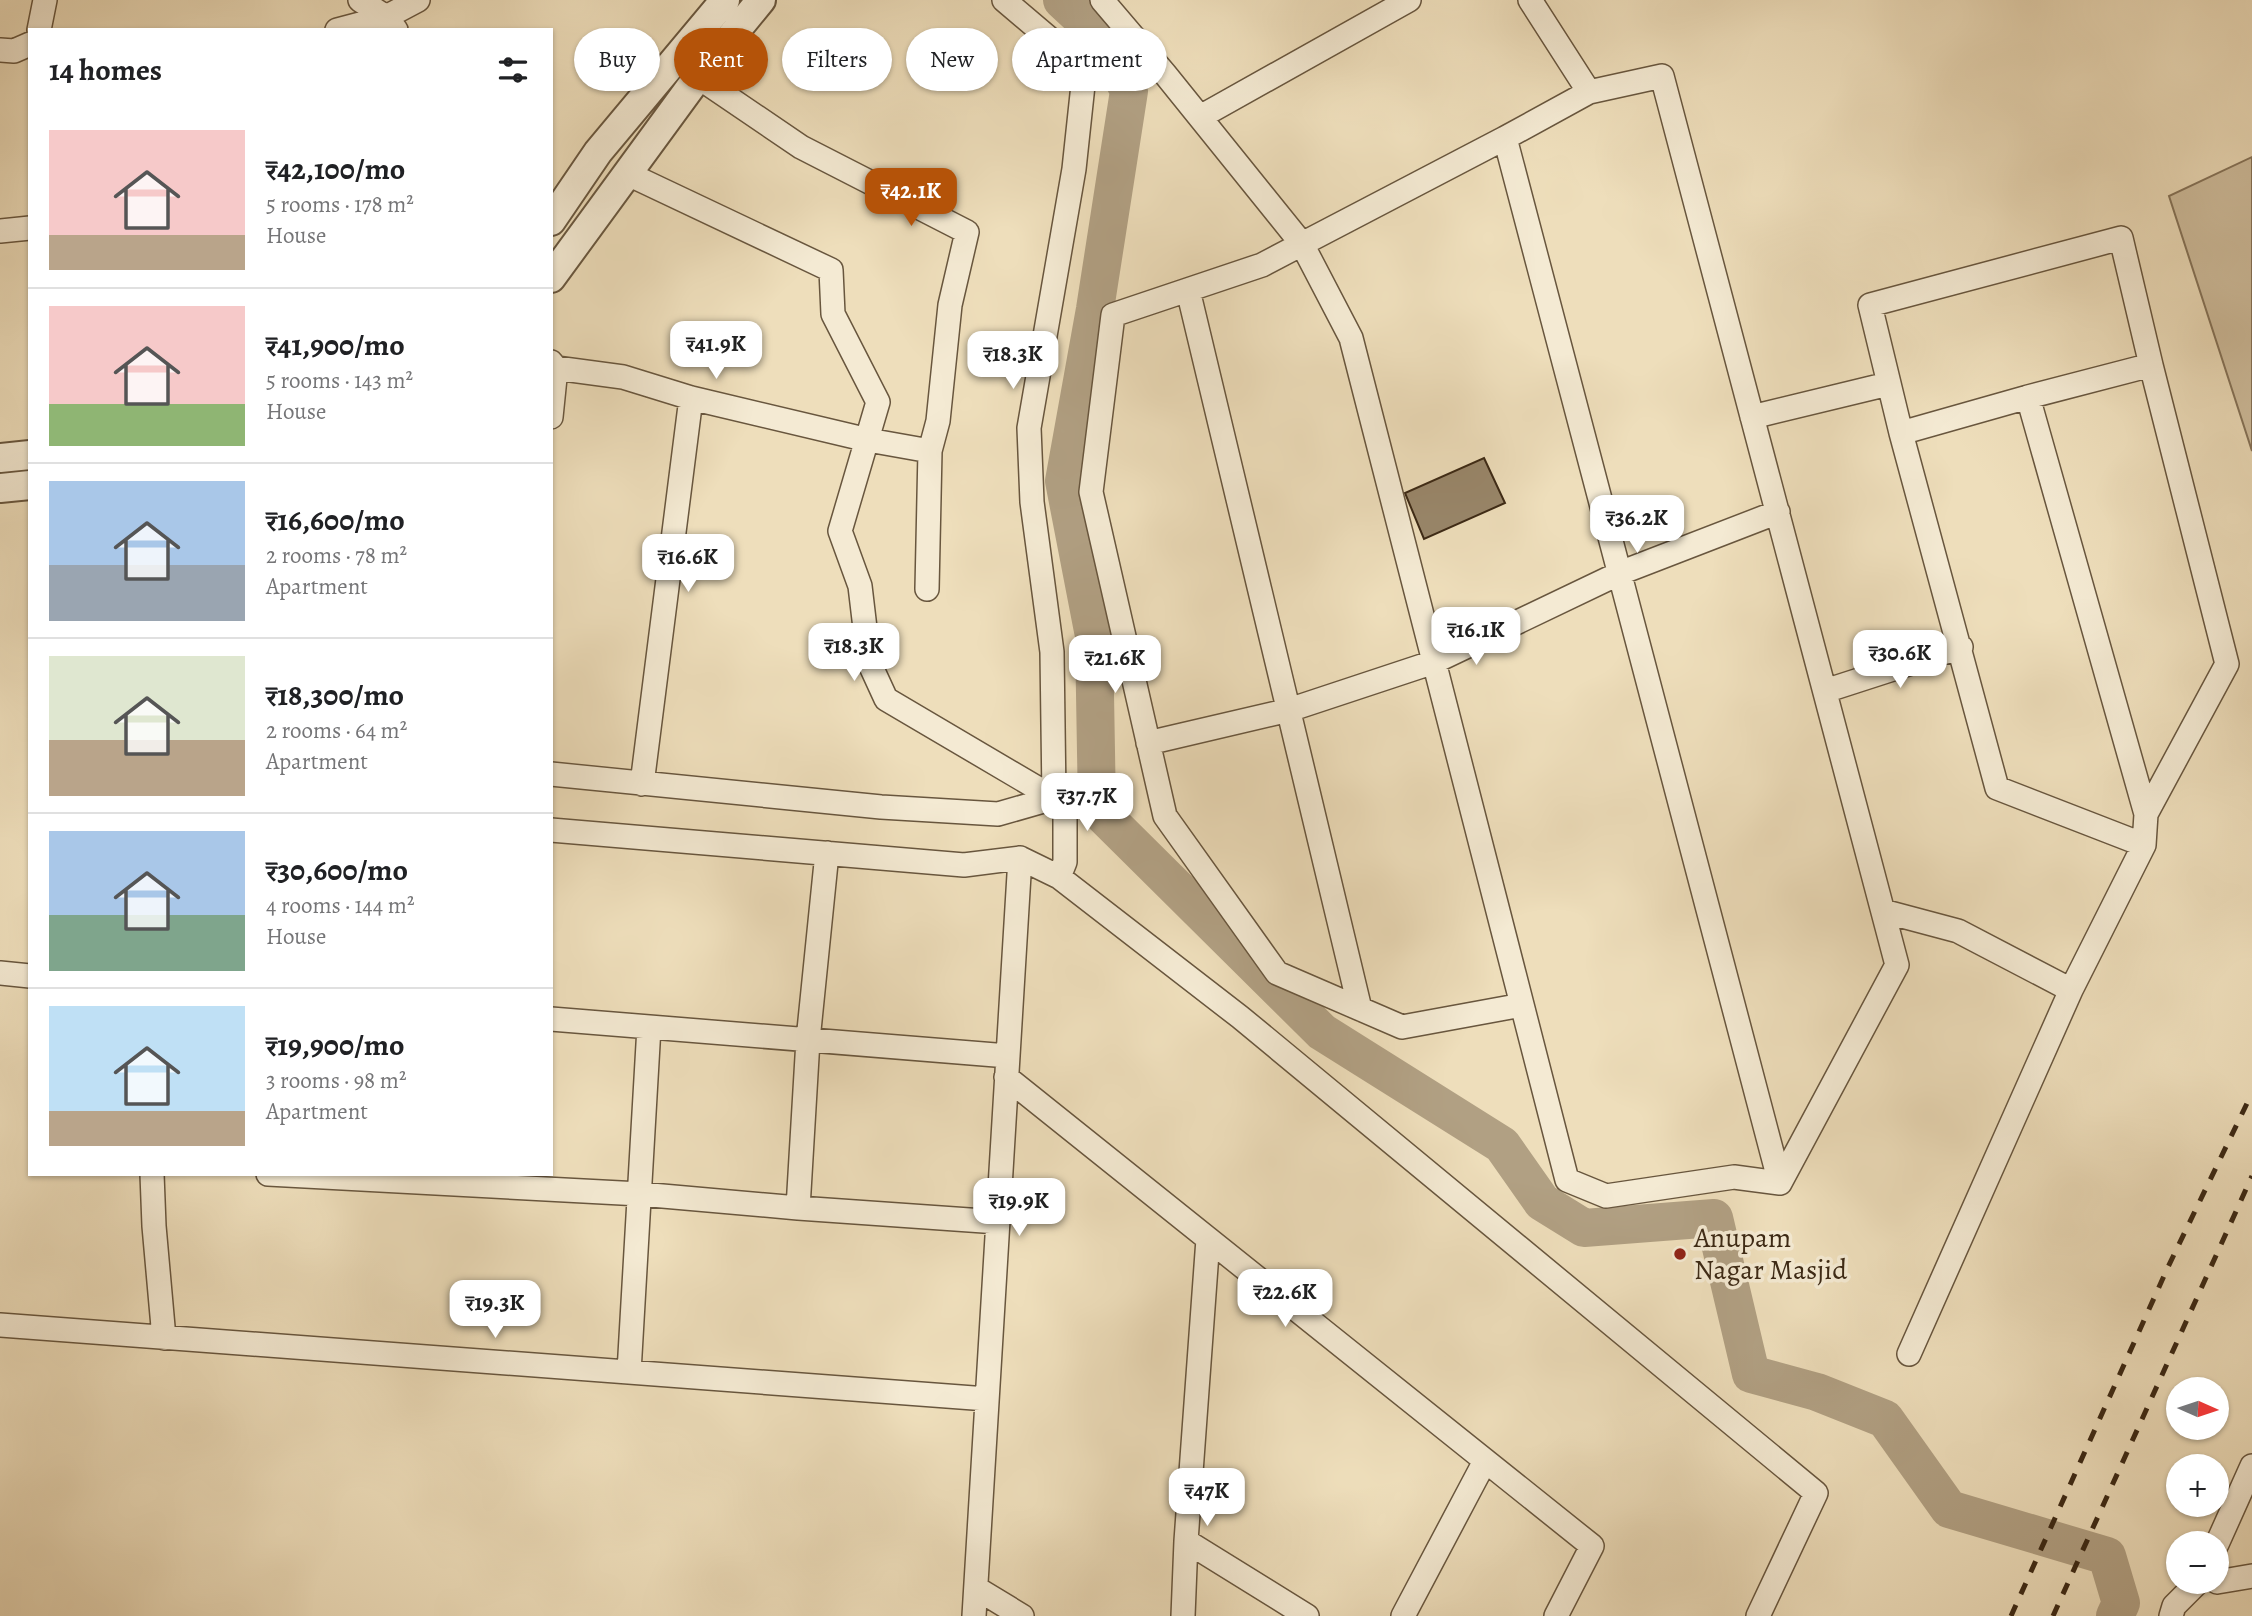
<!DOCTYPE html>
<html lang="en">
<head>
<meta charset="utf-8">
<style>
  body { margin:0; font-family:Alegreya,serif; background:#f2f2f2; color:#202124; height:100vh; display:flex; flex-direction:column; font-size:26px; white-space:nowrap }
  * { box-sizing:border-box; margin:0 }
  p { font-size:23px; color:#757577 }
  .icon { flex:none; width:38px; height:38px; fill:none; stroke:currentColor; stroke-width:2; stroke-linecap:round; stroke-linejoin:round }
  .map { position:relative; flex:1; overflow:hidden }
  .drawer { position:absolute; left:28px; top:28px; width:525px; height:1148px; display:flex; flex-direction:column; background:#fff; border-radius:0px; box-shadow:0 2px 5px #0004 }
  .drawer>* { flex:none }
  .hud { position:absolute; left:574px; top:28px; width:665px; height:63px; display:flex; gap:14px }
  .needle { width:46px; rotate:93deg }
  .controls { position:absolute; left:2166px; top:1377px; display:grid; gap:14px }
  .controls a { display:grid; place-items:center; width:63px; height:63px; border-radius:50%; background:#fff; box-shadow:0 2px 5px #0004; font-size:35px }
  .price { position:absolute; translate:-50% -60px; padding:0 16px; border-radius:14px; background:#fff; color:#222; font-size:23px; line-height:46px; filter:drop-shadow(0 2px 4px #0008) }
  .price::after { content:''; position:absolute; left:50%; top:42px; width:21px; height:16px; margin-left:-10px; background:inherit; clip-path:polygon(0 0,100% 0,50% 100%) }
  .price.selected { background:#b45309; color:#fff }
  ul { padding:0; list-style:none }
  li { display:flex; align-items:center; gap:21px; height:175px; padding:0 21px }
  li+li { border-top:2px solid #e0e0e0 }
  li span { display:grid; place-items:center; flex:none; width:196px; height:140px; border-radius:0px; color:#555 }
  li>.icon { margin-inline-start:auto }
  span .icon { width:84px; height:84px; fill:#fffc; stroke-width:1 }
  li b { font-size:30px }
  h2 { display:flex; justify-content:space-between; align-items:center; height:84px; padding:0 21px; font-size:30px }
  .tag { padding:0 24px; border-radius:32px; background:#fff; box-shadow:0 2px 5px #0004; font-size:24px; line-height:63px }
  .tag.selected { background:#b45309; color:#fff }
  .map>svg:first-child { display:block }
  .green { fill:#d0bf9f; stroke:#86745a; stroke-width:2 }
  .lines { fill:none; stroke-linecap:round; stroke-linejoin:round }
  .river { stroke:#b1a083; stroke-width:38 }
  .building { fill:#99876b; stroke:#3c2915; stroke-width:2 }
  .minor-casing { stroke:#68563e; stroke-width:26 }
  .tertiary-casing { stroke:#68563e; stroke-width:32 }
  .minor { stroke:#f4ead3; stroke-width:23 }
  .tertiary { stroke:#f4ead3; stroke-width:28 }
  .rail { stroke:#3c2915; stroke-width:5; stroke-dasharray:12 12; stroke-linecap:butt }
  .poi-dot { fill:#8f2418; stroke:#f4ead3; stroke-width:2.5 }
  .labels { text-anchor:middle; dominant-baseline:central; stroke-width:7; stroke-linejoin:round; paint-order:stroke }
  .poi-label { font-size:28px; fill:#3c2915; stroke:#f4ead3; text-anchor:start }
</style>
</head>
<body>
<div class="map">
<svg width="2252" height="1616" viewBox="0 0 2252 1616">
  <rect width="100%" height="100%" fill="#eedebb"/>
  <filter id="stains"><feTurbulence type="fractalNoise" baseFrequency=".00286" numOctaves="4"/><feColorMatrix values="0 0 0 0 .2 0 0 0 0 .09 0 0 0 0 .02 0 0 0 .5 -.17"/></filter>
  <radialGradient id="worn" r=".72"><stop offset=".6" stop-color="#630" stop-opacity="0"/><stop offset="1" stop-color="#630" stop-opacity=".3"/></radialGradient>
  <path class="green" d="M2252,157V451L2169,196Z"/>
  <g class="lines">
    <path class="river" d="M1062,0L1103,38L1129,91L1095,309L1064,481L1094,636L1097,809L1322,1032L1502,1145L1542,1202L1584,1228L1714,1218L1751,1374L1817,1392L1885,1419L1949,1509L2107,1556L2121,1603L2115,1616"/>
  </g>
  <path class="building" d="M1484,458L1505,503L1424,539L1405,493Z"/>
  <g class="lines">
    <defs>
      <path id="minor" d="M360,0L386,17L396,30
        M1004,0L1064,51L1083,85L1074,169L1029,428L1032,502L1052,652L1054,798L1065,812V862L1059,877
        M1102,0L1165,74L1302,244L1262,265L1113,315L1091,492L1165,816L1277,973L1402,1027L1522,1005
        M1530,0L1589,92L1505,138L1780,1183
        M39,30L45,0
        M337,30L386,17L418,0
        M0,50L14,51L30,44
        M1589,92L1662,76L1897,965L1780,1183
        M1200,117L1409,0
        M1505,138L1302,244L1351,338L1567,1180L1606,1196L1734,1177L1780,1183
        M0,231L30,228
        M1188,290L1360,1009
        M551,362L556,368L551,417
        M556,368L623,377L691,398L868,440L930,451L938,421L950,305L967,232L801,147L698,77
        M2028,397L2146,814L2144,845L1997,788L1901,433Z
        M1752,417L1888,384
        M1901,433L1870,305L2121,238L2151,365L2028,397
        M927,589L930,451
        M1825,691L1961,647
        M1148,743L1289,710L1434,662L1620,573L1778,512
        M551,774L881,807L998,814L1054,798L886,699L869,662L860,586L840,531L878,402L833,314L831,270L626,173
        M642,784L691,398
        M2146,814L2227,664L2151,365
        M551,830L964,865L1020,858L1059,877L1240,1017L1816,1493L1758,1616
        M827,853L808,1040L798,1208L998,1222
        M1883,911L1958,931L2071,990
        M0,973L30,976
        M551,1019L1008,1056
        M1006,1077L1592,1546L1556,1616
        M152,1174L154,1226L164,1338
        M268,1174L640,1194L798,1208
        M0,1325L987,1399
        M1909,1354L2071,990L2144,845
        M629,1372L649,1027
        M1186,1541L1208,1239
        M2217,1544L2252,1466
        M2217,1582L2252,1576
        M976,1588L1022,1616
        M974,1616L1020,858
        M1183,1616L1186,1541L1307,1616
        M1403,1616L1485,1461
        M2171,1616L2174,1606L2198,1582"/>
      <path id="tertiary" d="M551,221L598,152L725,0
        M551,278L698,77L761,0
        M0,458L30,455
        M0,488L30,485"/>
    </defs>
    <use href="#minor" class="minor-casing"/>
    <use href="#tertiary" class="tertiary-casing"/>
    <use href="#minor" class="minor"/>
    <use href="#tertiary" class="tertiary"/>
    <path class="rail" d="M2011,1616L2168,1267L2252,1093
      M2053,1616L2252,1176"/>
  </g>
  <circle class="poi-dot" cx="1680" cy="1254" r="7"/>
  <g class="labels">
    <g class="poi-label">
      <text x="1694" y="1238">Anupam<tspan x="1694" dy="32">Nagar Masjid</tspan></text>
    </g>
  </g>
  <rect width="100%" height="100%" filter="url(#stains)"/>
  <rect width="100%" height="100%" fill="url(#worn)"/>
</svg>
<div class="controls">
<a><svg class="needle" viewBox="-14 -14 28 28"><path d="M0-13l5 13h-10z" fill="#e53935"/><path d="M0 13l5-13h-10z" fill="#757577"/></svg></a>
<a>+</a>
<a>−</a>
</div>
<b class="price selected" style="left:911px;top:228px">₹42.1K</b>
<b class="price" style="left:716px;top:381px">₹41.9K</b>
<b class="price" style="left:1013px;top:391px">₹18.3K</b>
<b class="price" style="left:1637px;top:555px">₹36.2K</b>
<b class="price" style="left:688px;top:594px">₹16.6K</b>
<b class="price" style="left:1476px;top:667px">₹16.1K</b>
<b class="price" style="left:854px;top:683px">₹18.3K</b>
<b class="price" style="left:1900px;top:690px">₹30.6K</b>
<b class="price" style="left:1115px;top:695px">₹21.6K</b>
<b class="price" style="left:1087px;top:833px">₹37.7K</b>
<b class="price" style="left:1019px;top:1238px">₹19.9K</b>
<b class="price" style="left:1285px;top:1329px">₹22.6K</b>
<b class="price" style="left:495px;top:1340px">₹19.3K</b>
<b class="price" style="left:1207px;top:1528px">₹47K</b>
<div class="hud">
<a class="tag">Buy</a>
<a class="tag selected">Rent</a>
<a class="tag">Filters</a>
<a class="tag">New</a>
<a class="tag">Apartment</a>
</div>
<section class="drawer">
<h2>14 homes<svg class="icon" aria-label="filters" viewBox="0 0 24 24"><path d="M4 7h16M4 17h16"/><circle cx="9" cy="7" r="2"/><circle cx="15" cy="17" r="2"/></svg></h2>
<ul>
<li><span style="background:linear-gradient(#f6c9c9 75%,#b9a48a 0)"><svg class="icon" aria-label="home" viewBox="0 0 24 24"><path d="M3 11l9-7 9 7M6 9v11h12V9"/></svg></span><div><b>₹42,100/mo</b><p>5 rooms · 178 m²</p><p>House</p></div></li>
<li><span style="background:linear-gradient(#f6c9c9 70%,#8fb573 0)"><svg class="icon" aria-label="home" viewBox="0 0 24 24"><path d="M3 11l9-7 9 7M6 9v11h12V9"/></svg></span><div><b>₹41,900/mo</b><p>5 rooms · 143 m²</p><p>House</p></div></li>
<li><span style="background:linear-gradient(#a9c7e8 60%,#9aa5b1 0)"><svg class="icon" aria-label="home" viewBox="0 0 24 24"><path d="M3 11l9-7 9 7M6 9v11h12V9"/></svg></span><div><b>₹16,600/mo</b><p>2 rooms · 78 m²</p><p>Apartment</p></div></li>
<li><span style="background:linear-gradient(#dfe7d0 60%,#b9a48a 0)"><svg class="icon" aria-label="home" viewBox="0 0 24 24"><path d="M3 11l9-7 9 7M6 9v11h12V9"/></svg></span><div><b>₹18,300/mo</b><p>2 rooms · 64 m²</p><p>Apartment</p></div></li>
<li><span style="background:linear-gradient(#a9c7e8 60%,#7fa58c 0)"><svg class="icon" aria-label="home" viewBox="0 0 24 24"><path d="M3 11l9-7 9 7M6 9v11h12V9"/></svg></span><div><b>₹30,600/mo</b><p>4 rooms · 144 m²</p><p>House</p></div></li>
<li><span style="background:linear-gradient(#bfe0f5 75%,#b9a48a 0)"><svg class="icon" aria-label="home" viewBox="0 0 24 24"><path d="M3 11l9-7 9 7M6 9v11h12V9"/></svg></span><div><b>₹19,900/mo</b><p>3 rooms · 98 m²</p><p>Apartment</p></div></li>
</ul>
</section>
</div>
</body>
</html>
